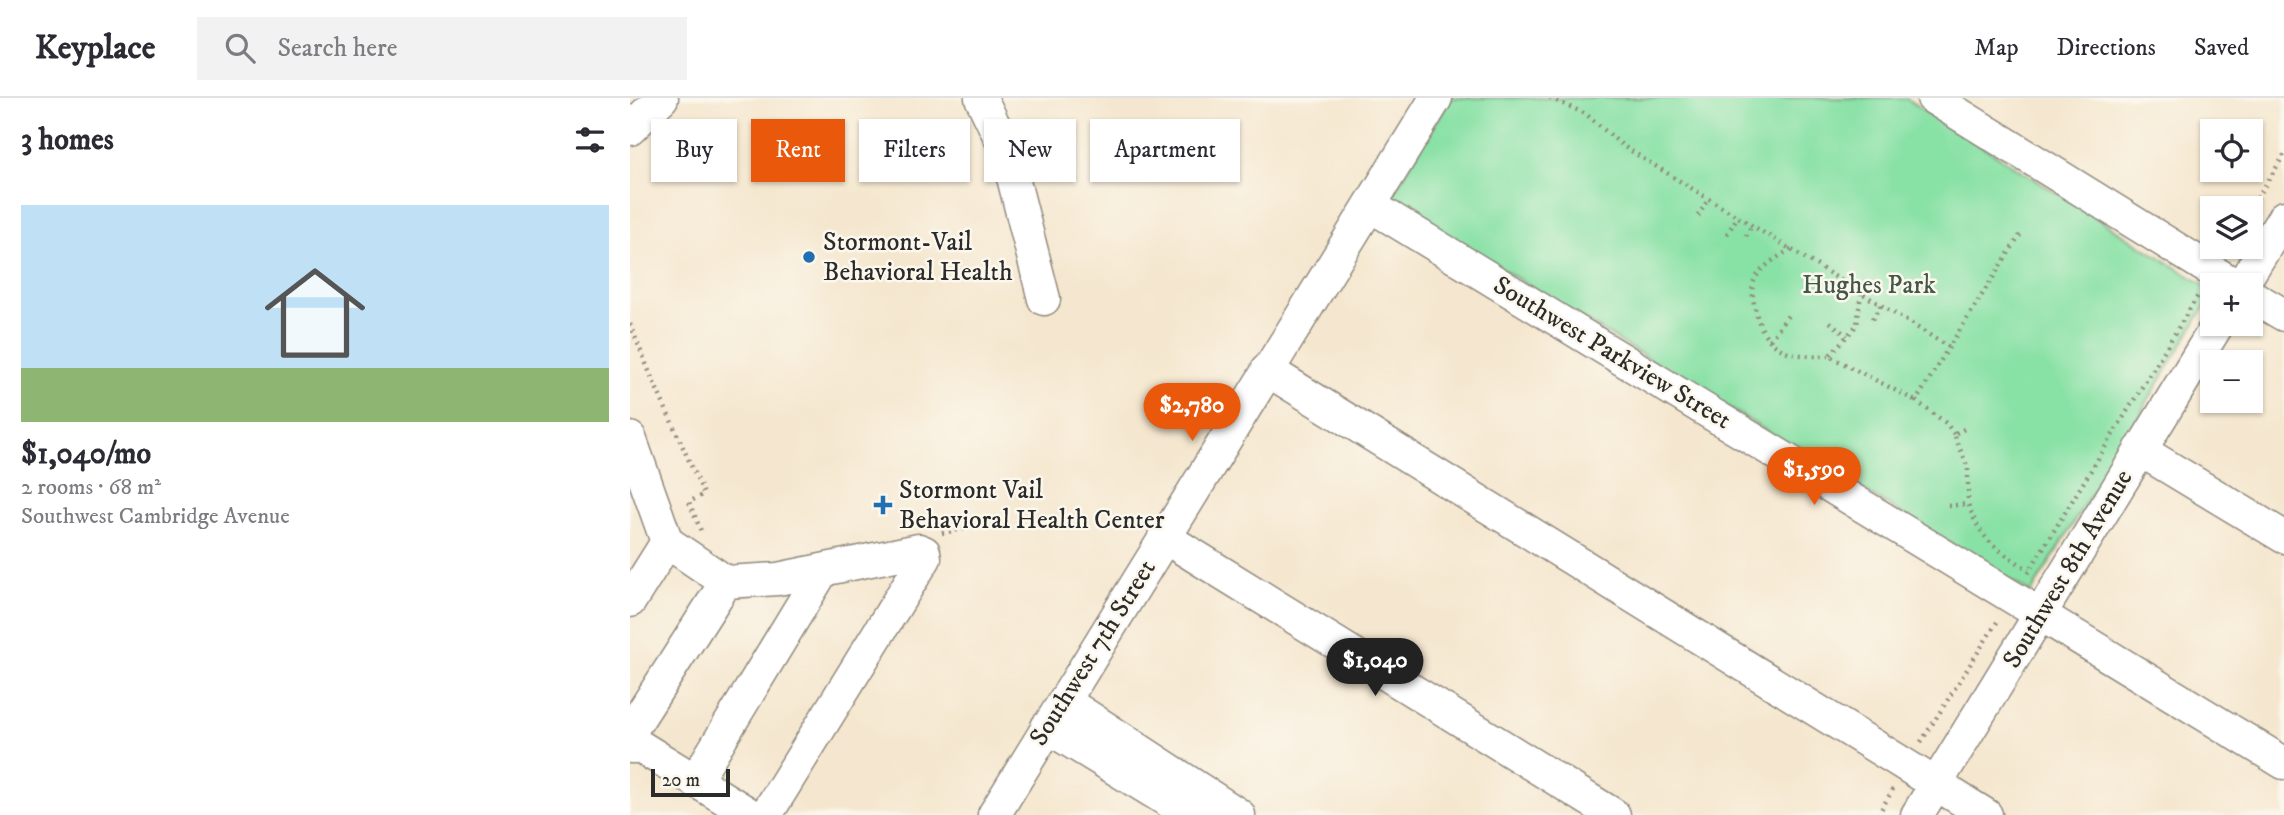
<!DOCTYPE html>
<html lang="en">
<head>
<meta charset="utf-8">
<style>
  body { margin:0; font-family:"IM FELL DW Pica",serif; background:#f2f2f3; color:#2b2b33; height:100vh; display:flex; flex-direction:column; font-size:26px; white-space:nowrap }
  * { box-sizing:border-box; margin:0 }
  p { font-size:23px; color:#7c7c81 }
  .icon { flex:none; width:38px; height:38px; fill:none; stroke:currentColor; stroke-width:2; stroke-linecap:round; stroke-linejoin:round }
  .map { position:relative; flex:1; overflow:hidden }
  .drawer { display:flex; flex-direction:column; background:#fff; width:630px }
  .drawer>* { flex:none }
  .guide { position:absolute; left:21px; top:21px; width:665px; height:63px; display:flex; gap:14px }
  .controls { position:absolute; left:1570px; top:21px; display:grid; gap:14px }
  .controls a { display:grid; place-items:center; width:63px; height:63px; border-radius:0px; background:#fff; box-shadow:0 2px 5px #0004; font-size:35px }
  .scale { position:absolute; left:21px; bottom:18px; width:79px; box-sizing:border-box; padding-left:7px; border:4px solid #2b2b2b; border-top:0; font-size:19px; line-height:24px; white-space:nowrap; color:#2b2b2b; -webkit-text-stroke:5px #fbf7ec; paint-order:stroke }
  .price { position:absolute; translate:-50% -60px; padding:0 16px; border-radius:24px; background:#ea580c; color:#fff; font-size:23px; line-height:46px; filter:drop-shadow(0 2px 4px #0008) }
  .price::after { content:''; position:absolute; left:50%; top:42px; width:21px; height:16px; margin-left:-10px; background:inherit; clip-path:polygon(0 0,100% 0,50% 100%) }
  .price.active { background:#222; color:#fff }
  ul { padding:0; list-style:none }
  li { display:grid; align-content:center; gap:14px; height:371px; padding:0 21px }
  li+li { border-top:2px solid #e1e1e2 }
  li span { display:grid; place-items:center; height:217px; border-radius:0px; color:#555 }
  li>.icon { margin-inline-start:auto }
  span .icon { width:126px; height:126px; fill:#fffc; stroke-width:1 }
  li b { font-size:30px }
  h2 { display:flex; justify-content:space-between; align-items:center; height:84px; padding:0 21px; font-size:30px }
  .chip { padding:0 24px; border-radius:0px; background:#fff; box-shadow:0 2px 5px #0004; font-size:24px; line-height:63px }
  .chip.active { background:#ea580c; color:#fff }
  header { display:flex; align-items:center; gap:42px; box-sizing:border-box; height:98px; padding:0 35px; background:#fff; border-bottom:2px solid #e1e1e2 }
  header strong { font-size:33px }
  nav { display:flex; gap:38px; margin-inline-start:auto; font-size:24px }
  .search { width:490px; height:63px; background:#f2f2f3; display:flex; align-items:center; gap:18px; box-sizing:border-box; padding:0 24px; border-radius:0px; color:#7c7c81; font-size:26px }
  main { display:flex; flex:1; min-height:0 }
  .map>svg:first-child { display:block }
  .green { fill:#88e1a5; stroke:#5a8668; stroke-width:2 }
  .lines { fill:none; stroke-linecap:round; stroke-linejoin:round }
  .minor-casing { stroke:#90897d; stroke-width:35 }
  .path { stroke:#90897d; stroke-width:4.5; stroke-dasharray:2 5; stroke-linecap:butt }
  .minor { stroke:#fff; stroke-width:32 }
  .poi-dot { fill:#1f6fb2; stroke:#fbf7ec; stroke-width:2.5 }
  .labels { text-anchor:middle; dominant-baseline:central; stroke-width:5; stroke-linejoin:round; paint-order:stroke }
  .poi-label { font-size:26px; fill:#2b2b2b; stroke:#fbf7ec; text-anchor:start }
  .park-label { font-size:26px; fill:#42584a; stroke:#fbf7ec }
  .street-label { font-size:26px; fill:#2b2b2b; stroke:#fbf7ec }
</style>
</head>
<body>
<header>
<strong>Keyplace</strong>
<div class="search"><svg class="icon" aria-label="search" viewBox="0 0 24 24"><circle cx="10" cy="10" r="6"/><path d="M15 15l6 6"/></svg>Search here</div>
<nav><a>Map</a><a>Directions</a><a>Saved</a></nav>
</header>
<main>
<section class="drawer">
<h2>3 homes<svg class="icon" aria-label="filters" viewBox="0 0 24 24"><path d="M4 7h16M4 17h16"/><circle cx="9" cy="7" r="2"/><circle cx="15" cy="17" r="2"/></svg></h2>
<ul>
<li><span style="background:linear-gradient(#bfe0f5 75%,#8fb573 0)"><svg class="icon" aria-label="home" viewBox="0 0 24 24"><path d="M3 11l9-7 9 7M6 9v11h12V9"/></svg></span><div><b>$1,040/mo</b><p>2 rooms · 68 m²</p><p>Southwest Cambridge Avenue</p></div></li>
</ul>
</section>
<div class="map">
<svg width="1654" height="717" viewBox="0 0 1654 717">
  <rect width="100%" height="100%" fill="#fbf7ec"/>
  <filter id="ink" filterUnits="userSpaceOnUse"><feTurbulence type="fractalNoise" baseFrequency=".0143" numOctaves="2"/><feDisplacementMap in="SourceGraphic" scale="14" xChannelSelector="R" yChannelSelector="G"/><feConvolveMatrix kernelMatrix="1 2 1 2 8 2 1 2 1" color-interpolation-filters="sRGB"/></filter>
  <filter id="wash" filterUnits="userSpaceOnUse"><feTurbulence type="fractalNoise" baseFrequency=".00686" numOctaves="4" result="noise"/><feDisplacementMap in="SourceGraphic" scale="28" xChannelSelector="R" yChannelSelector="G"/><feGaussianBlur stdDeviation="1.57" result="paint"/><feColorMatrix in="noise" values="0 0 0 0 0 0 0 0 0 0 0 0 0 0 0 0 0 1.4 0 .05"/><feComposite in="paint" operator="in"/></filter>
  <g filter="url(#wash)">
    <rect width="100%" height="100%" fill="#f5e7cf"/>
    <path class="green" d="M821,0H1275L1582,192V197L1401,495L759,102Z"/>
  </g>
  <g filter="url(#ink)">
    <g class="lines">
      <defs>
        <path id="minor" d="M351,0L376,52L414,201
          M1303,0L1605,187
          M0,31L32,0
          M741,108L1654,665
          M1612,187L1654,119
          M1620,197L1654,217
          M637,272L1356,717
          M0,340L37,444L96,484L148,481L289,452L294,454L295,460L136,717
          M1510,352L1654,439
          M534,439L984,717
          M0,503L37,444
          M434,603L609,717
          M417,629L561,717
          M0,634L96,484
          M0,649H11L121,717
          M65,683L193,472
          M364,717L806,0
          M1287,717L1588,226"/>
      </defs>
      <use href="#minor" class="minor-casing"/>
      <path class="path" d="M920,0L956,16L993,48L1319,249L1392,134
        M1620,112L1654,57
        M1068,118L1079,100
        M1097,136L1108,118
        M1116,138L1122,127
        M1161,151C1148,159 1131,168 1124,183C1121,191 1123,202 1125,210C1134,254 1160,259 1199,258
        M1231,195L1227,227L1199,258L1286,303
        M1242,221L1251,207
        M1200,224L1217,238
        M0,226L21,278L74,396L59,404L71,433
        M1140,242L1159,216
        M1319,249L1286,303L1316,325L1324,336
        M1334,331L1324,336L1338,370V406
        M1318,408L1338,406C1352,445 1367,451 1399,472
        M312,435L334,431
        M1398,475L1569,196
        M1291,644L1369,521
        M1248,717L1263,691"/>
      <use href="#minor" class="minor"/>
    </g>
  </g>
  <g class="poi-dot">
    <circle cx="179" cy="159" r="7"/>
    <path d="M249.5 396.5h7v7h7v7h-7v7h-7v-7h-7v-7h7z"/>
  </g>
  <g class="labels">
    <g class="poi-label">
      <text x="193" y="144">Stormont-Vail<tspan x="193" dy="30">Behavioral Health</tspan></text>
      <text x="269" y="392">Stormont Vail<tspan x="269" dy="30">Behavioral Health Center</tspan></text>
    </g>
    <g class="park-label">
      <text x="1239" y="187">Hughes Park</text>
    </g>
    <g class="street-label">
      <text transform="translate(982 255) rotate(31)">Southwest Parkview Street</text>
      <text transform="translate(1438 471) rotate(-59)">Southwest 8th Avenue</text>
      <text transform="translate(463 555) rotate(-58)">Southwest 7th Street</text>
    </g>
  </g>
</svg>
<div class="controls">
<a><svg class="icon" aria-label="locate" viewBox="0 0 24 24"><circle cx="12" cy="12" r="6"/><path d="M12 2v4M12 18v4M2 12h4M18 12h4"/></svg></a>
<a><svg class="icon" aria-label="layers" viewBox="0 0 24 24"><path d="M12 4l9 5-9 5-9-5zM3 14l9 5 9-5"/></svg></a>
<a>+</a>
<a>−</a>
</div>
<div class="scale">20 m</div>
<b class="price" style="left:562px;top:345px">$2,780</b>
<b class="price" style="left:1184px;top:409px">$1,590</b>
<b class="price active" style="left:745px;top:600px">$1,040</b>
<div class="guide">
<a class="chip">Buy</a>
<a class="chip active">Rent</a>
<a class="chip">Filters</a>
<a class="chip">New</a>
<a class="chip">Apartment</a>
</div>
</div>
</main>
</body>
</html>
